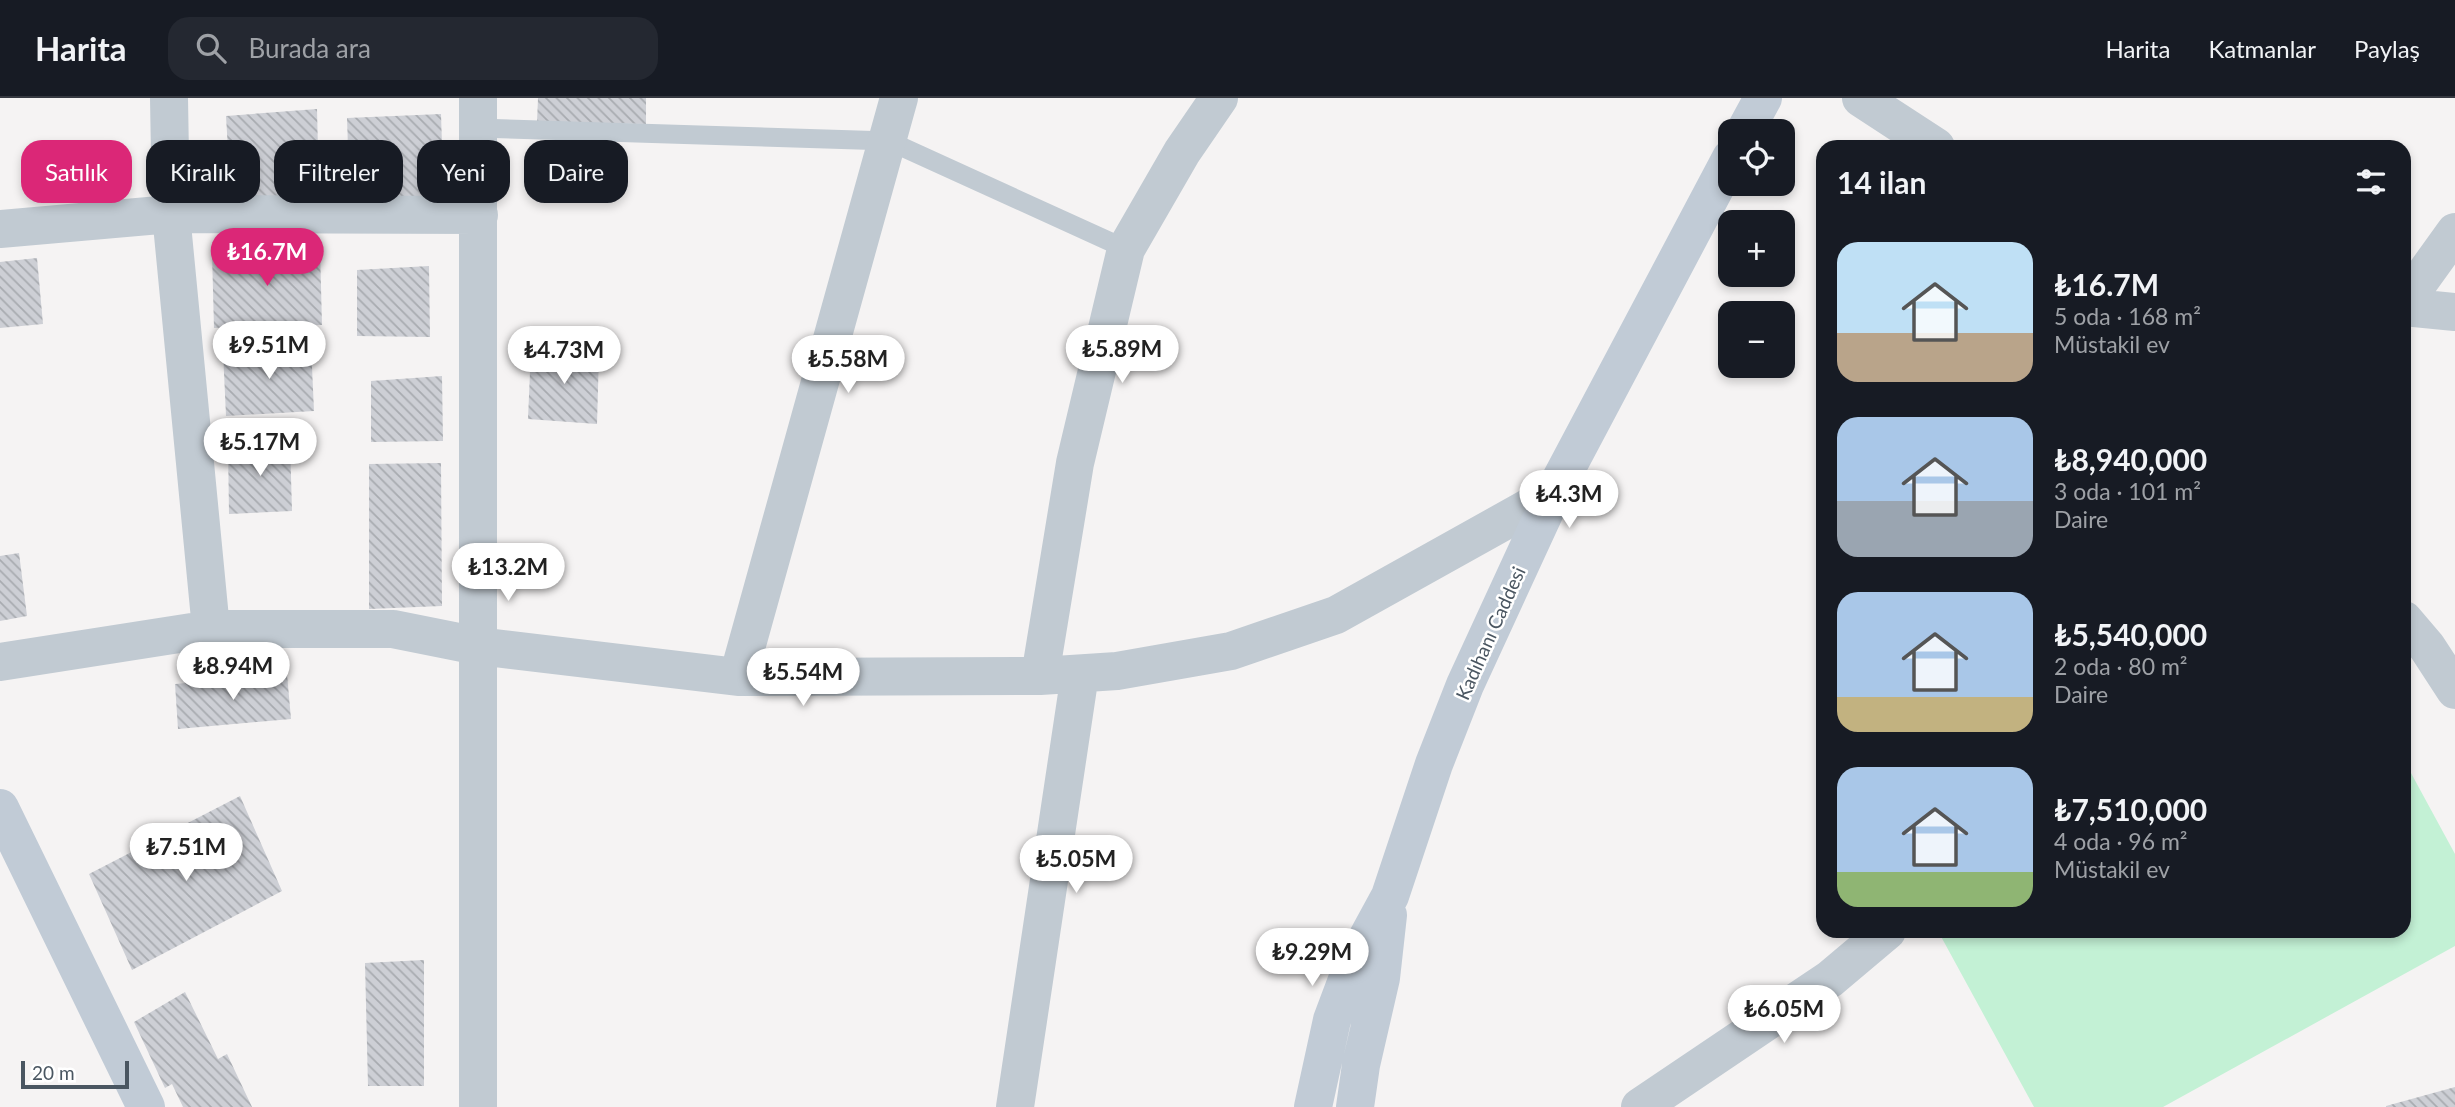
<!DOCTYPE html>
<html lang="tr">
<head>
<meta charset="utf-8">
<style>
  body { margin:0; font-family:Lato,sans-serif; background:#242831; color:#f1f3f6; height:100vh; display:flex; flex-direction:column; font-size:26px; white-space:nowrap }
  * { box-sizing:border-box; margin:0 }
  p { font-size:23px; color:#9ea1a6 }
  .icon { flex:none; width:38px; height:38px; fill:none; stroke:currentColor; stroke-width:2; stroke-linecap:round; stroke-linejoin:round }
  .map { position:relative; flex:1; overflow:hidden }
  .sheet { position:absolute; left:1816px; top:42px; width:595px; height:798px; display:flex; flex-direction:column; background:#171b24; border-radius:21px; box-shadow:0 4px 10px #0003 }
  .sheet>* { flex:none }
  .hud { position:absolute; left:21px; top:42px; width:665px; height:63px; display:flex; gap:14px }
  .buttons { position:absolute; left:1718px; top:21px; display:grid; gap:14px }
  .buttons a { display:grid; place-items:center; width:77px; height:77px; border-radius:14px; background:#171b24; box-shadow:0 4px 10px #0003; font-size:35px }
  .scale { position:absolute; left:21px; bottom:18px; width:108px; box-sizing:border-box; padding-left:7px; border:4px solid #4a5661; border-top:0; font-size:19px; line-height:24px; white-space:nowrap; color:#4a5661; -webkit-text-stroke:5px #fff; paint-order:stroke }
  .price { position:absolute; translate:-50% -60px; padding:0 16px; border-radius:24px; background:#fff; color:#222; font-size:23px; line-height:46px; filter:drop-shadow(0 2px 4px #0008) }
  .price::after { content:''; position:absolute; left:50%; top:42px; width:21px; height:16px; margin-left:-10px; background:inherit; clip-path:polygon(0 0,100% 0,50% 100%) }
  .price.active { background:#db2777; color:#fff }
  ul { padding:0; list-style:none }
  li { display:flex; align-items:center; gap:21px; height:175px; padding:0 21px }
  li span { display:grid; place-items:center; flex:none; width:196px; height:140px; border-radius:21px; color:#555 }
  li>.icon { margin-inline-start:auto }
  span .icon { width:84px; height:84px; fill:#fffc; stroke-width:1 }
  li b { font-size:30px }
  h2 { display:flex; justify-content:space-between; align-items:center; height:84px; padding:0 21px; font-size:30px }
  .pill { padding:0 24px; border-radius:21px; background:#171b24; box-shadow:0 4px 10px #0003; font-size:24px; line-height:63px }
  .pill.active { background:#db2777; color:#fff }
  header { display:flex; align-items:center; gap:42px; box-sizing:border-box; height:98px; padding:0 35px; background:#171b24; border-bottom:2px solid #363941 }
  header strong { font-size:33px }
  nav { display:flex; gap:38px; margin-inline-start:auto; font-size:24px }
  .search { width:490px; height:63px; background:#242831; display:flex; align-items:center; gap:18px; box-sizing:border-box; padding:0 24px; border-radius:21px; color:#9ea1a6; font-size:26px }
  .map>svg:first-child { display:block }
  .park { fill:#c3f1d5 }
  .building { fill:url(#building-back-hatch) }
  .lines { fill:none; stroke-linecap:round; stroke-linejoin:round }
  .lane { stroke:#c1cad2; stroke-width:19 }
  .street { stroke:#c1cad2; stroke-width:38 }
  .secondary { stroke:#c1cbd6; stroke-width:38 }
  .labels { text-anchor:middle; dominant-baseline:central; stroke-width:5; stroke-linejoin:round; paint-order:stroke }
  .street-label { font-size:19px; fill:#4a5661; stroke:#fff }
</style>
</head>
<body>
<header>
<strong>Harita</strong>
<div class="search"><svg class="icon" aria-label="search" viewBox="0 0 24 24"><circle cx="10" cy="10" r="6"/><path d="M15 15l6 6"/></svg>Burada ara</div>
<nav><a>Harita</a><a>Katmanlar</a><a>Paylaş</a></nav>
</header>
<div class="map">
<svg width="2455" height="1009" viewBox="0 0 2455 1009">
  <defs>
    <pattern id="building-back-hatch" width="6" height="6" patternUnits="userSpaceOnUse" patternTransform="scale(1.75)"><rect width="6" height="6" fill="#cdcfd5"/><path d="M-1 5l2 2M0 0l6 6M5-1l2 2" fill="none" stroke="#a8abb0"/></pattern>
  </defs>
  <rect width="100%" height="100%" fill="#f5f3f3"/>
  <path class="park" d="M2405,664L2455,756V848L2163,1009H2034L1938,833H2404Z"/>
  <path class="building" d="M538,0H646V26L537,24Z
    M317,11L319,95L231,102L226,18Z
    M441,16L444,108L350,109L347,20Z
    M320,150L322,227L214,230L212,155Z
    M37,160L43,226L0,230V164Z
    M429,168L430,239L357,238V172Z
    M311,247L314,313L226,318L223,253Z
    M531,250L599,255L597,326L528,321Z
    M442,278L443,343L371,344V283Z
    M290,344L292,413L229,416L228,347Z
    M441,365L442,508L369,511V366Z
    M19,455L27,518L0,523V458Z
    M287,576L291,621L178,631L175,586Z
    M240,698L282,793L132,872L89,776Z
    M424,862V988H368L365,865Z
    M185,894L218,961L227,956L252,1009H183L172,986L165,990L134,924Z
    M2455,989V1009H2386V1008Z"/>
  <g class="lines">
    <path class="lane" d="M478,30L889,43L1126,151"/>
    <path class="street" d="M169,0L171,116L211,531
      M1861,0L1936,49
      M0,131L171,116L479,117
      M2404,205L2455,134
      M2404,209L2455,214
      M2404,522L2427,549L2455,592
      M0,564L211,531H393L478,548L738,579L1040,578L1117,573L1231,553L1336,517L1553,396
      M1040,578L1075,365L1126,151L1182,54L1219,0
      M738,579L899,0
      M478,1009V0
      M1015,1009L1080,576
      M1640,1009L1830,881L1887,833"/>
    <path class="secondary" d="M1745,33L1763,0
      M0,710L146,1009
      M1313,1009L1332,922L1353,866L1390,798L1434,666L1465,587L1553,396L1731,60
      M1355,1009L1361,967L1381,880L1388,817"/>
  </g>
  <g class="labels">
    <g class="street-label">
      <text transform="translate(1490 535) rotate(-66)">Kadıhanı Caddesi</text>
    </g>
  </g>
</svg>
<div class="buttons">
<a><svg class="icon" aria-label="locate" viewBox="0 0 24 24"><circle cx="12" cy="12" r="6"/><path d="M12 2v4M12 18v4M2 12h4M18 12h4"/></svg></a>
<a>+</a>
<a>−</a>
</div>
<div class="scale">20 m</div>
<b class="price active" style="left:267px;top:190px">₺16.7M</b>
<b class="price" style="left:269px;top:283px">₺9.51M</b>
<b class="price" style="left:1122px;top:287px">₺5.89M</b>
<b class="price" style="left:564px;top:288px">₺4.73M</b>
<b class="price" style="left:848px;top:297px">₺5.58M</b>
<b class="price" style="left:260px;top:380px">₺5.17M</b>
<b class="price" style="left:1569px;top:432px">₺4.3M</b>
<b class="price" style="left:508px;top:505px">₺13.2M</b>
<b class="price" style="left:233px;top:604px">₺8.94M</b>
<b class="price" style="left:803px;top:610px">₺5.54M</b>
<b class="price" style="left:186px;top:785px">₺7.51M</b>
<b class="price" style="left:1076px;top:797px">₺5.05M</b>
<b class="price" style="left:1312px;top:890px">₺9.29M</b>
<b class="price" style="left:1784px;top:947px">₺6.05M</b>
<div class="hud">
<a class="pill active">Satılık</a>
<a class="pill">Kiralık</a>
<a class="pill">Filtreler</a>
<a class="pill">Yeni</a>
<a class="pill">Daire</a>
</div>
<section class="sheet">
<h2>14 ilan<svg class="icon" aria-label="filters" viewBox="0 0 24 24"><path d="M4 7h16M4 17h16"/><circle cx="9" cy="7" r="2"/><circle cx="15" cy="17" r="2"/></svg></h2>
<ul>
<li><span style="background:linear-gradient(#bfe0f5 65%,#b9a48a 0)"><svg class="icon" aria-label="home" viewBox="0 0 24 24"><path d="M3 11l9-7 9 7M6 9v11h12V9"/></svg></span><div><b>₺16.7M</b><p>5 oda · 168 m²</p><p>Müstakil ev</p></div></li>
<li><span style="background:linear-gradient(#a9c7e8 60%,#9aa5b1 0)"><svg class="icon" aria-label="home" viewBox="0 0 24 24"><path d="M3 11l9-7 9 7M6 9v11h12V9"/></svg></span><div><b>₺8,940,000</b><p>3 oda · 101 m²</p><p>Daire</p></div></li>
<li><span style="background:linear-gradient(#a9c7e8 75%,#c2b280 0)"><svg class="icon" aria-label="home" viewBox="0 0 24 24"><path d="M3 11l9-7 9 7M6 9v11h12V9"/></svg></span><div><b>₺5,540,000</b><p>2 oda · 80 m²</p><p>Daire</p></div></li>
<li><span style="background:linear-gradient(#a9c7e8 75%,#8fb573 0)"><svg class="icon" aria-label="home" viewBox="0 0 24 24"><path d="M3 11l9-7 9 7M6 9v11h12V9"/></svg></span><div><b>₺7,510,000</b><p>4 oda · 96 m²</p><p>Müstakil ev</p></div></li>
</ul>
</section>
</div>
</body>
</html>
